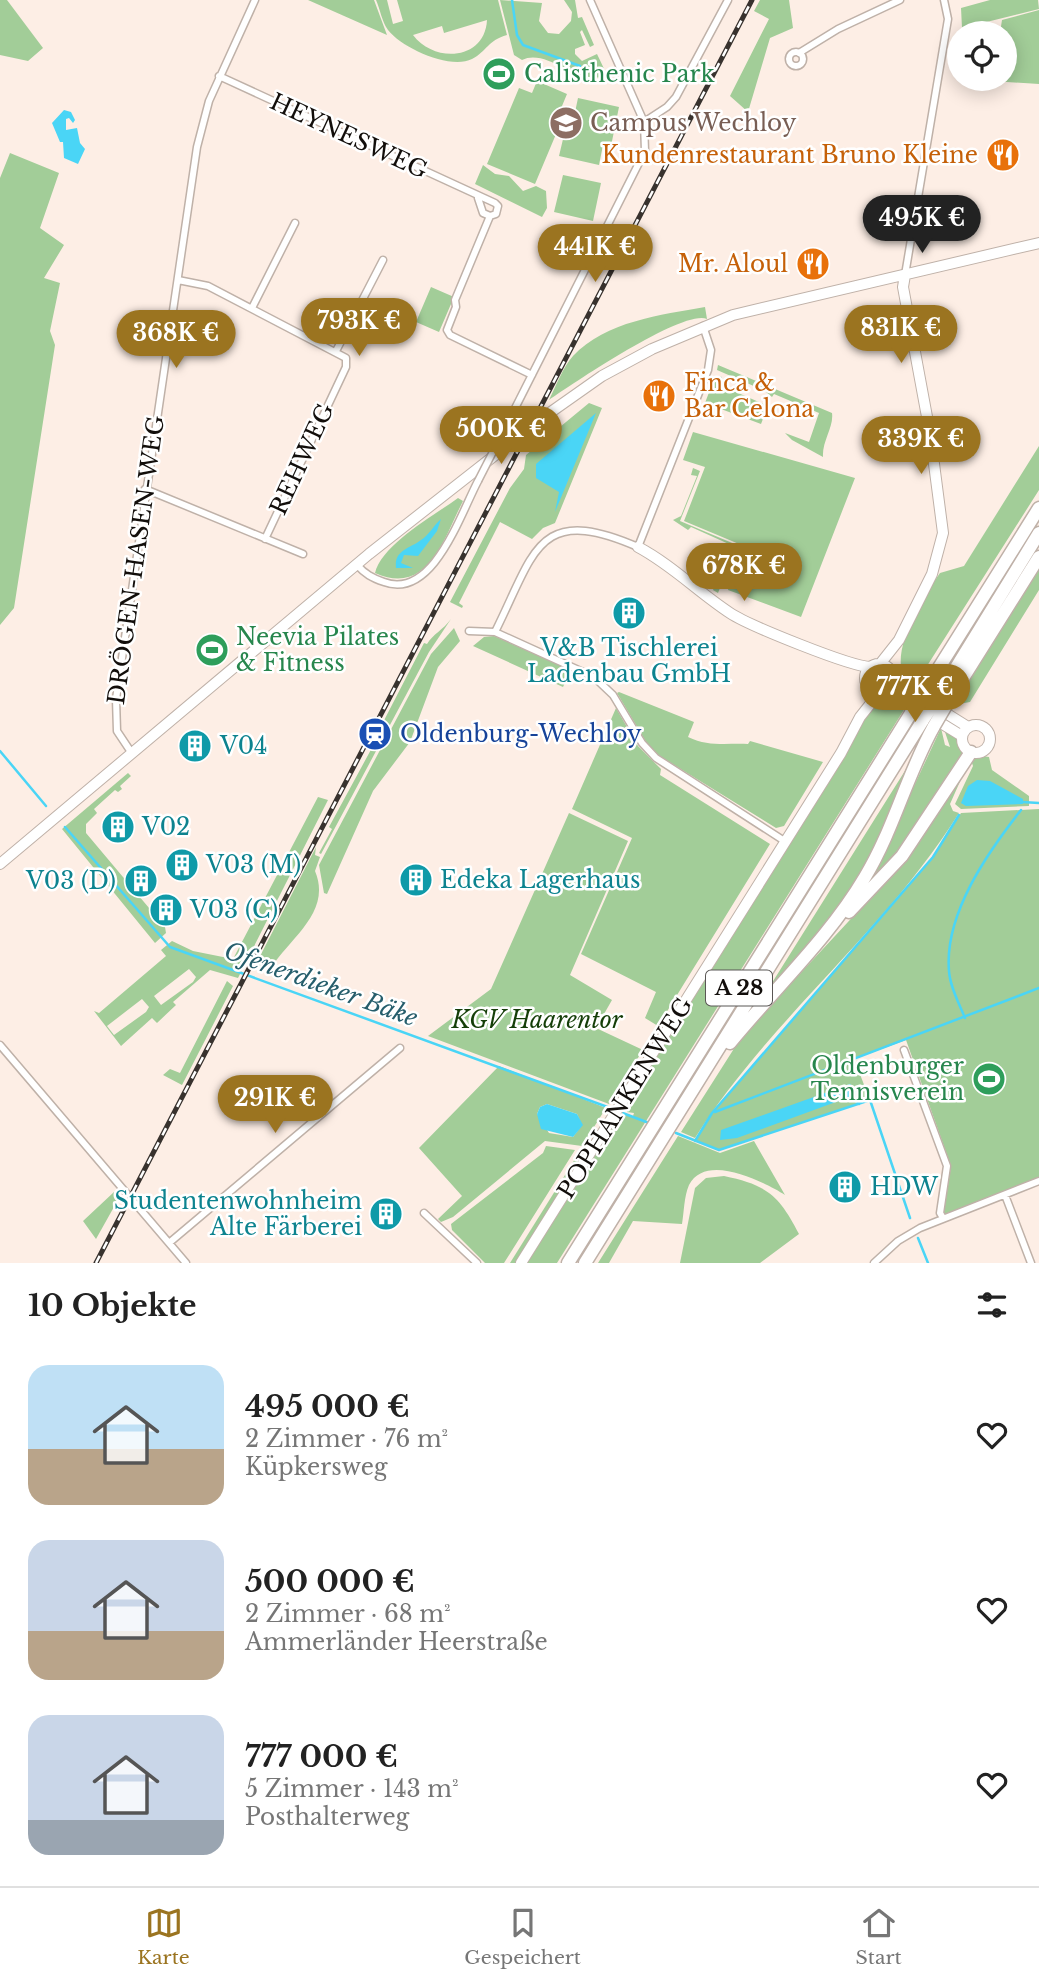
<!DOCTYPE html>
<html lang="de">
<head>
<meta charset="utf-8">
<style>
  body { margin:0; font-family:"Libre Baskerville",serif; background:#f2f2f2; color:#222; height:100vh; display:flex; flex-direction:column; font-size:26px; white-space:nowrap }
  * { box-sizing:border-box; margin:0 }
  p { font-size:23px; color:#767676 }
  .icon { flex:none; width:38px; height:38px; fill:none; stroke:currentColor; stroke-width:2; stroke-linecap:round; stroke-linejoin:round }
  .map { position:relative; height:1263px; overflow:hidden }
  .drawer { display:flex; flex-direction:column; background:#fff; flex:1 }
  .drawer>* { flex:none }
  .buttons { position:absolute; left:947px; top:21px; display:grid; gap:14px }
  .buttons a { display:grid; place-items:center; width:70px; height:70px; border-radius:50%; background:#fff; box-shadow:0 4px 18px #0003; font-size:35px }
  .price { position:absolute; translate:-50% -60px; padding:0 16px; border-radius:24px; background:#9b7420; color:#fff; font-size:23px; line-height:46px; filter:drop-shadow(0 2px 4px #0008) }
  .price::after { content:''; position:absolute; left:50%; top:42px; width:21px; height:16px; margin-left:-10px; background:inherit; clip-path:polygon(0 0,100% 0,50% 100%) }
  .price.active { background:#222; color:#fff }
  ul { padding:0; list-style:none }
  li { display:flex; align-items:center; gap:21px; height:175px; padding:0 28px }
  li span { display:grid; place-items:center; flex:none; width:196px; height:140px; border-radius:21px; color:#555 }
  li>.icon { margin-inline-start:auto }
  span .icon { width:84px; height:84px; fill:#fffc; stroke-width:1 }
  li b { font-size:30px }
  h2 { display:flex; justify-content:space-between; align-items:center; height:84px; padding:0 28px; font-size:30px }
  .tabs { display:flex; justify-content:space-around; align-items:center; height:98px; border-top:2px solid #e0e0e0; background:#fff; font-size:19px; color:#767676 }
  .tabs a { display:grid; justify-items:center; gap:4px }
  .tabs .active { color:#9b7420 }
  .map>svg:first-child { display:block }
  .green { fill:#a2cd98; fill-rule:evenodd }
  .water { fill:#4ad5f6 }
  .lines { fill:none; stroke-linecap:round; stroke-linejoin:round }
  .stream { stroke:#4ad5f6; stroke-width:2.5 }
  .street-casing { stroke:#bfb1a8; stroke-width:9 }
  .secondary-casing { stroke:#bfb1a8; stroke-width:12 }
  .highway-casing { stroke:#bfb1a8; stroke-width:15 }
  .street { stroke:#fff; stroke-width:6 }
  .secondary { stroke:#fff; stroke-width:10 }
  .highway { stroke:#fff; stroke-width:12 }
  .rail-casing { stroke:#38322e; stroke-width:5 }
  .rail { stroke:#fff; stroke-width:2.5; stroke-dasharray:8; stroke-linecap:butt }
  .street-bridge-casing { stroke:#bfb1a8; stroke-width:9; stroke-linecap:butt }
  .highway-bridge-casing { stroke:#bfb1a8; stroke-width:15; stroke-linecap:butt }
  .street-bridge { stroke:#fff; stroke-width:6 }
  .highway-bridge { stroke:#fff; stroke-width:12 }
  .labels { text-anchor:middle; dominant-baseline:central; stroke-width:5; stroke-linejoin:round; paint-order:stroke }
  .shield { fill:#fff; stroke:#595654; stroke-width:2 }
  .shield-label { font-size:21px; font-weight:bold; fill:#120e0b }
  .leisure-label { font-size:23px; fill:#27864d; stroke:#fff; text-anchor:start }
  .education-label { font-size:23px; fill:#785e54; stroke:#fff; text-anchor:start }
  .street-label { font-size:23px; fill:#120e0b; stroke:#fff }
  .food-label { font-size:23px; fill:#c56008; stroke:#fff; text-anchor:end }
  .culture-label { font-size:23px; fill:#0d838f; stroke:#fff; text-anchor:start }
  .transit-label { font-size:23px; fill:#164399; stroke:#fff; text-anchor:start }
  .park-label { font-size:23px; font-style:italic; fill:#143e08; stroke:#fff }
  .water-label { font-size:24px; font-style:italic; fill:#265e6c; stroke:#fff }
</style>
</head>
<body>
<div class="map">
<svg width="1039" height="1263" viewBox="0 0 1039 1263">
  <rect width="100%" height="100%" fill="#fdeee5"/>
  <path class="green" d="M0,0H7L43,48L28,61L0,55Z
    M308,0H374L387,35Z
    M376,0H387L393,24L403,21L397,0H498L507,35C488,40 487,51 472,59C450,70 402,48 388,30C382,22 380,9 376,0ZM487,20C485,60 435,64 413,35L442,26L444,33Z
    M500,0L542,3L539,21L548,33L559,34L571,21L572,12L564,0H575L578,18L582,17L594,45L590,47L582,30L580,32L585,45L575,49V54L582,61L597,54L607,75C581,88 547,47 522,60L514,55Z
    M760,0H789L793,28L770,38L748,112L730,96L769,19L754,11Z
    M990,0H1038L1039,9L962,28L961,8Z
    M1039,10V84L992,81L1004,79V33H1000L1002,20Z
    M537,81L567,94L562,106L567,108L535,184L487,164L519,88L532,93Z
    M578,98L619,107L611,146L603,145L599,165L559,156L564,135L570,136Z
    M10,153L59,173L40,228L64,245L44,278L60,283L50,331L55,345L14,608L0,625V178Z
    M483,165L495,174L509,176L523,191L536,186L546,191L547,208L542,217L475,184Z
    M563,175L601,183L593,221L554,212Z
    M431,287L454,297L439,332L416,322Z
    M705,307L707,319C683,309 574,383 549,400C556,386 563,367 573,356C606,321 661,315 705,307Z
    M718,365L832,413C834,427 822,441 823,457L792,440L785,433L809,442L819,413L774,394L772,397L765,391L717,370Z
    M718,376L722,377L720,385L768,406L761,424L705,403L714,379Z
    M589,403L602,408L555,523L543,528L532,539L500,522L459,603L463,606L462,608L450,602L510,488L524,469L526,455Z
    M693,432L855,478L801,617L728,590L739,544L684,521L705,467L683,460Z
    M1039,446V490L913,688C880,664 922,599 940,573L964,566Z
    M693,468L700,471L680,521L737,545L718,593L713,590L721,570L726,572L728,566L724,564L731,545L691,527L688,530L673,520L681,516L697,476L691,475Z
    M458,498L463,501C444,538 428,597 375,573C382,544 435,515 458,498Z
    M1039,565V590L970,702L953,705Z
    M451,619L429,652L321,854L319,853L332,829L329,827L380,733L378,732L424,643L427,644C433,634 443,630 451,619Z
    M454,628L460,641L438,667L410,742L373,791L327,894L324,893L319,865L431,654Z
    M494,636L571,670L563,687L473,646L484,637Z
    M619,692L694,722L688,737C709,747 726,743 748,744L750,741L823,762L784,826L776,828L658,755L646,742L617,693Z
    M903,702L907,705L557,1263H527L615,1121L625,1115L633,1116L634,1113L627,1112V1102L844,756L872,706Z
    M616,708L638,746L661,769L660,775L770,844L658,1026L645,1018L656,992L581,954L632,838L572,809Z
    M941,728L945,745L950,747L944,729L955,735L965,755L912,837L865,891Z
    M982,756L989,757L992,770L1029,796V806L961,809L955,804L973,766L971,760Z
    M913,758L879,846L843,906L765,994Z
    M966,768L950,804L953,811L959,813C885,932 769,1020 695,1138L681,1132L742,1036L900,866Z
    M128,773L131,776L120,786L122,789L118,792L115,790L94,809L97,813L86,824V833L165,927L166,933L155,943L62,829Z
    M318,797L328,800L238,978L210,970L173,1002L176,1005L157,1023L152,1018L121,1046L94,1011L99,1013L166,956L161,950L172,941L193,951L233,959ZM189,969L196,977L193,982L161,1005L154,996ZM142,999L149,1007L146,1012L114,1035L107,1026Z
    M1039,809V1178L943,1218L951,1166L906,1040L854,1059L870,1100L719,1150L695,1141L712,1113L933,858L961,813Z
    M569,813L628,841L570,975L612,1000L596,1028L643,1050L609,1104L428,1036L491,989Z
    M316,847L315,855L320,857L315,871C333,914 286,940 268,973L255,966Z
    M227,981L233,986L182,1085L163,1075L170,1069L180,1073Z
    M499,1066L606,1108L582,1146L545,1141L453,1217L441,1222L438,1219L462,1196L419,1148ZM547,1104L577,1114L582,1125L573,1137L549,1133L537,1114L540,1107Z
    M678,1136L720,1153L754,1141L785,1195C764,1182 706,1152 689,1185C684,1196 684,1213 682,1224L633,1221L609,1263H598Z
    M546,1146L575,1150L504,1263H485L452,1230L451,1224L543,1153Z
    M585,1149L587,1150L517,1263H510L575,1159Z
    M724,1176C767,1185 779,1195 799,1234L760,1263H680L695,1188L706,1178Z
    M114,1192L119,1198L96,1239L83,1221Z"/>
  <path class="water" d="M64,110L71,112L75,120L73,123L69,118L66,119V130L77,128L80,143L85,149L78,164L64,158L63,142H60L52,123Z
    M596,413L555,512L559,492L536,478V464Z
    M441,519L437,531L418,556L404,555L401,563L413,568H396C394,550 409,549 421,540C429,535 434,525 441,519Z
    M977,780L990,781L1023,799V804L966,806L961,803L968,786Z
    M850,1084L857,1089L855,1095L737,1138L720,1140L721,1130Z
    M547,1104L577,1114L583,1125L573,1137L541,1129L537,1114L540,1107Z"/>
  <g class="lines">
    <path class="stream" d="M512,0L517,35L523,45L580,66
      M0,751L46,806
      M1022,802L1039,803
      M65,827L170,947L613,1109
      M965,1018C959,1003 950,987 949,971C944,914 988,852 1021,810
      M852,1096L859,1104
      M620,1112L649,1123
      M715,1112L1039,988
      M676,1133L719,1150L870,1100L910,1218
      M695,1141L712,1113L933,857L959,815
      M918,1238L928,1263"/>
    <defs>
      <path id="street" d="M789 59a7 7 0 1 1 14 0a7 7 0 1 1-14 0Z
        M799,53L838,29L900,0
        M219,76L495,203L498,206L496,214L490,216L483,213L478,198
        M644,122L667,107L676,97L728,0
        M490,216L455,300L456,307L447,330L450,335L532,375
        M905,275L948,19L944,0
        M178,280L208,286L346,358V367L265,539
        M252,308L295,223
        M336,351L383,260
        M500,438L645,151L644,122L590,0
        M145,489L303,554
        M357,565C365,574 372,578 384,582C433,600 460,515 478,481
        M469,631L495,632L594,677L613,695L642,743L656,758L786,842
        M495,632C535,552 537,503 638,547L708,370L711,350L703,326
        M131,752L117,731L116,699L197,147L209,101L255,0
        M0,1045L186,1263
        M904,1050L947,1166L940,1213L943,1218
        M1005,1195L1031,1263
        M424,1213L477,1263
        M169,1243L400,1048
        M874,1263L898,1241L920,1228L1039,1181"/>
      <path id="secondary" d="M638,547C672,565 698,592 730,613C748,625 851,667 871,667
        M865 678a14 14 0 1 1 28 0a14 14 0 1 1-28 0Z
        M880,664L899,640L932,574L943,533L930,433L903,287L905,275
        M893,680L968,727
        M887,690L962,736
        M962 739a14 14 0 1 1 28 0a14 14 0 1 1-28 0Z
        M0,864L369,554L541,419L602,376L652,349L733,315L1039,243
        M521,1263L841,753L860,717L879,693"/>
      <path id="highway" d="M925,690L1039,508
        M938,697L1039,533
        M948,702L1039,557
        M849,912L902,856L971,752
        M730,1043C775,988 829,938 865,877C894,829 907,774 934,726
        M568,1263L911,713
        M585,1263L923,720"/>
    </defs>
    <use href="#street" class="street-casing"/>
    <use href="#secondary" class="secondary-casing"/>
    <use href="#highway" class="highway-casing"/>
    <use href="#street" class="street"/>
    <use href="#secondary" class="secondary"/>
    <use href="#highway" class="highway"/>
    <defs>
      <path id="rail" d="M96,1263L752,0"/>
    </defs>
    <use href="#rail" class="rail-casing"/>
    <use href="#rail" class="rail"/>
    <defs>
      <path id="street-bridge" d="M478,481L500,438"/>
      <path id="highway-bridge" d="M911,713L925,690
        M923,720L938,697
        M934,726L948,702"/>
    </defs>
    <use href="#street-bridge" class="street-bridge-casing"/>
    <use href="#highway-bridge" class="highway-bridge-casing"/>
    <use href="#street-bridge" class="street-bridge"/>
    <use href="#highway-bridge" class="highway-bridge"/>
  </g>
  <defs>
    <symbol id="stadium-disc" viewBox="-11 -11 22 22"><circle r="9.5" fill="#2e9e5b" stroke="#fff"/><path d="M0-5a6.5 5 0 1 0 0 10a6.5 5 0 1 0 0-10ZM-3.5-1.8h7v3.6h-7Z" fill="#fff"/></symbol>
    <symbol id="university-disc" viewBox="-11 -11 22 22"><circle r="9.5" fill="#8d6e63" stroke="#fff"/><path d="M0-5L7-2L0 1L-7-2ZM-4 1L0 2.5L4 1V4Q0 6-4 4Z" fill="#fff"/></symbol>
    <symbol id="restaurant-disc" viewBox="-11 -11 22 22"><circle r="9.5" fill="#e8710a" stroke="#fff"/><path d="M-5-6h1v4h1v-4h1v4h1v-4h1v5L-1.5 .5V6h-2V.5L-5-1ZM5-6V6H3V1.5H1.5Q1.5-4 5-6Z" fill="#fff"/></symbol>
    <symbol id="building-disc" viewBox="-11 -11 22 22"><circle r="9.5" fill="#0f9aa8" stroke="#fff"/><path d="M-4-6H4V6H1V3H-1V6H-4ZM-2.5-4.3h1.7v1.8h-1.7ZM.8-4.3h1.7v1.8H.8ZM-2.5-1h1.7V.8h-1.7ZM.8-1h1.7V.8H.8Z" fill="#fff"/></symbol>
    <symbol id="station-disc" viewBox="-11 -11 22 22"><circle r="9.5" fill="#1a4fb4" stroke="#fff"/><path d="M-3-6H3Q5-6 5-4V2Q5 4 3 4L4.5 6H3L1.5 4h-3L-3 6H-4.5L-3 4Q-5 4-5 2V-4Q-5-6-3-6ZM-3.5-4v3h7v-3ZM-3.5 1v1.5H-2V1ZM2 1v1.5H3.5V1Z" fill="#fff"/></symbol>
  </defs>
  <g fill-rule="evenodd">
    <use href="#stadium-disc" x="480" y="55" width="38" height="38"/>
    <use href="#university-disc" x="547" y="104" width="38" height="38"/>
    <use href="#restaurant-disc" x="984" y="136" width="38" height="38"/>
    <use href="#restaurant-disc" x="794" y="245" width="38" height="38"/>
    <use href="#restaurant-disc" x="640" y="377" width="38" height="38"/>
    <use href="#building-disc" x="610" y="594" width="38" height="38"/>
    <use href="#stadium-disc" x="193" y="631" width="38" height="38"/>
    <use href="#station-disc" x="356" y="715" width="38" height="38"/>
    <use href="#building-disc" x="176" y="727" width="38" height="38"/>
    <use href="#building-disc" x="99" y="808" width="38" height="38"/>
    <use href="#building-disc" x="163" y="846" width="38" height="38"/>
    <use href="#building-disc" x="397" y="861" width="38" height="38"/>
    <use href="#building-disc" x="122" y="862" width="38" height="38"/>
    <use href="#building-disc" x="147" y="891" width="38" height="38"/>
    <use href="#stadium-disc" x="970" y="1060" width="38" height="38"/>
    <use href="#building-disc" x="826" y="1168" width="38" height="38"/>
    <use href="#building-disc" x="367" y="1195" width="38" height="38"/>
  </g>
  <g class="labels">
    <rect class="shield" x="706" y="970.5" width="66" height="35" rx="5"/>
    <g class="shield-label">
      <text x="739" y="988">A 28</text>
    </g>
    <g class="leisure-label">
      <text x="524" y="74">Calisthenic Park</text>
      <text x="236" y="637">Neevia Pilates<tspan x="236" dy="26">&amp; Fitness</tspan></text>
      <text x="964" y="1066" text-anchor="end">Oldenburger<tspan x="964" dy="26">Tennisverein</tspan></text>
    </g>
    <g class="education-label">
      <text x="590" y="123">Campus Wechloy</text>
    </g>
    <g class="street-label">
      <text transform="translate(349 136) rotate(25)">HEYNESWEG</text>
      <text transform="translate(302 459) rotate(-65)">REHWEG</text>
      <text transform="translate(136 560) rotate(-82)">DRÖGEN-HASEN-WEG</text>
      <text transform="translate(625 1098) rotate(-58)">POPHANKENWEG</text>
    </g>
    <g class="food-label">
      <text x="978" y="155">Kundenrestaurant Bruno Kleine</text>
      <text x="788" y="264">Mr. Aloul</text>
      <text x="684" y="383" text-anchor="start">Finca &amp;<tspan x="684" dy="26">Bar Celona</tspan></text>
    </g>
    <g class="culture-label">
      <text x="629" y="648" text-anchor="middle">V&amp;B Tischlerei<tspan x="629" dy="26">Ladenbau GmbH</tspan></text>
      <text x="220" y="746">V04</text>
      <text x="142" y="827">V02</text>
      <text x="206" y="865">V03 (M)</text>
      <text x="440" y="880">Edeka Lagerhaus</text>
      <text x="116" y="881" text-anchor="end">V03 (D)</text>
      <text x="190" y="910">V03 (C)</text>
      <text x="870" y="1187">HDW</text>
      <text x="362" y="1201" text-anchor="end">Studentenwohnheim<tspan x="362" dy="26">Alte Färberei</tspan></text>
    </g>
    <g class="transit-label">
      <text x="400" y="734">Oldenburg-Wechloy</text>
    </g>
    <g class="park-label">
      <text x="537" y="1020">KGV Haarentor</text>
    </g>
    <g class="water-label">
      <text transform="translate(321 984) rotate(20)">Ofenerdieker Bäke</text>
    </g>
  </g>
</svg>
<div class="buttons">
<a><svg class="icon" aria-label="locate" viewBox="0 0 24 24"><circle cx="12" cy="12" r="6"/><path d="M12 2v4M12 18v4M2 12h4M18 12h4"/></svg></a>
</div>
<b class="price active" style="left:922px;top:255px">495K €</b>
<b class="price" style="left:595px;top:284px">441K €</b>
<b class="price" style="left:359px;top:358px">793K €</b>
<b class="price" style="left:901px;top:365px">831K €</b>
<b class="price" style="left:176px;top:370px">368K €</b>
<b class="price" style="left:501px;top:466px">500K €</b>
<b class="price" style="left:921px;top:476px">339K €</b>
<b class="price" style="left:744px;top:603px">678K €</b>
<b class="price" style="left:915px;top:724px">777K €</b>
<b class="price" style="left:275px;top:1135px">291K €</b>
</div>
<section class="drawer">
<h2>10 Objekte<svg class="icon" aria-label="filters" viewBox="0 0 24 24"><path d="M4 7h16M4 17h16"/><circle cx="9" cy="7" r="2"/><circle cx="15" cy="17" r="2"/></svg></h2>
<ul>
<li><span style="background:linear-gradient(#bfe0f5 60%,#b9a48a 0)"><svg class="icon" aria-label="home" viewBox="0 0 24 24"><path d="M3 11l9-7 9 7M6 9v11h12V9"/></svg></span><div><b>495 000 €</b><p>2 Zimmer · 76 m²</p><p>Küpkersweg</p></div><svg class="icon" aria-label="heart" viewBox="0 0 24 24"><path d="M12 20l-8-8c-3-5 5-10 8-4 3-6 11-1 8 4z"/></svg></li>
<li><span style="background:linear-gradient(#c9d6e8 65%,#b9a48a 0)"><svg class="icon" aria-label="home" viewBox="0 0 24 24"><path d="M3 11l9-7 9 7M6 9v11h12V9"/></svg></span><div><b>500 000 €</b><p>2 Zimmer · 68 m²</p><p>Ammerländer Heerstraße</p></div><svg class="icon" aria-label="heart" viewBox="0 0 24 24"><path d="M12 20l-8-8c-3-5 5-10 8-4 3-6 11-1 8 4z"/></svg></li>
<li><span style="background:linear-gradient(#c9d6e8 75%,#9aa5b1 0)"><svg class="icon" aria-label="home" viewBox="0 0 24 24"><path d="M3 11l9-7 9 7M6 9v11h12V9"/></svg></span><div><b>777 000 €</b><p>5 Zimmer · 143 m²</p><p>Posthalterweg</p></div><svg class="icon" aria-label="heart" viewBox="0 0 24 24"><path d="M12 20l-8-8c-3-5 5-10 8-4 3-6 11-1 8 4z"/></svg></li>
</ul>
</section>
<nav class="tabs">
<a class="active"><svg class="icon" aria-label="map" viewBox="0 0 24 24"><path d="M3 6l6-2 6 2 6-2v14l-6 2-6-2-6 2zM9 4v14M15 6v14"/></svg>Karte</a>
<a><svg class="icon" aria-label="saved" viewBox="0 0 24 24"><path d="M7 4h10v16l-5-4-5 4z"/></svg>Gespeichert</a>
<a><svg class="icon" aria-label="home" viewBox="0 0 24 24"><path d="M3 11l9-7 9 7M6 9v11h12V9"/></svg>Start</a>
</nav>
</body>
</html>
